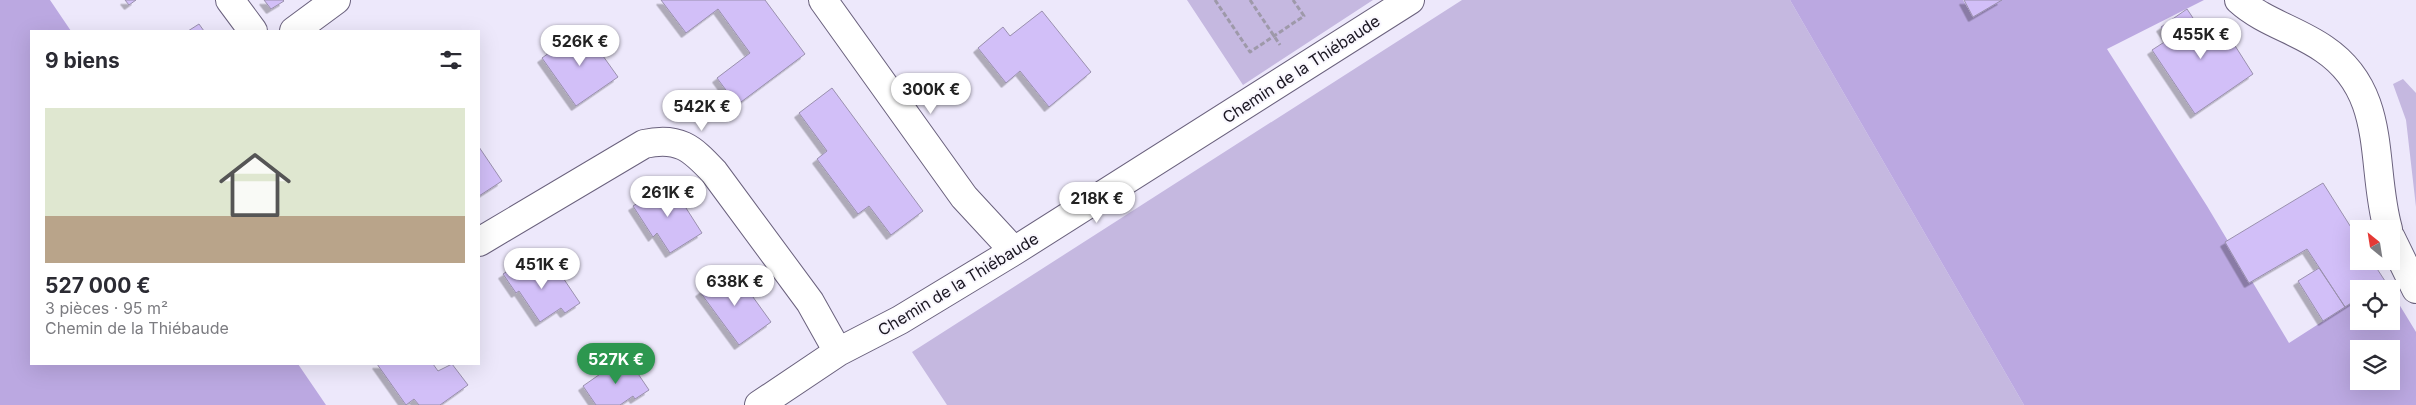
<!DOCTYPE html>
<html lang="fr">
<head>
<meta charset="utf-8">
<style>
  body { margin:0; font-family:Inter,sans-serif; background:#f7f7f7; color:#2b2b33; height:100vh; display:flex; flex-direction:column; font-size:19px; white-space:nowrap }
  * { box-sizing:border-box; margin:0 }
  p { font-size:16px; color:#7c7c81 }
  .icon { flex:none; width:28px; height:28px; fill:none; stroke:currentColor; stroke-width:2; stroke-linecap:round; stroke-linejoin:round }
  .map { position:relative; flex:1; overflow:hidden }
  .details { position:absolute; left:30px; top:30px; width:450px; height:335px; display:flex; flex-direction:column; background:#fff; border-radius:0px; box-shadow:0 5px 20px #0002 }
  .details>* { flex:none }
  .needle { width:32px; rotate:330deg }
  .controls { position:absolute; left:2350px; top:220px; display:grid; gap:10px }
  .controls a { display:grid; place-items:center; width:50px; height:50px; border-radius:0px; background:#fff; box-shadow:0 5px 20px #0002; font-size:25px }
  .price { position:absolute; translate:-50% -42px; padding:0 11px; border-radius:18px; background:#fff; color:#222; font-size:16px; line-height:32px; filter:drop-shadow(0 1px 2px #0008) }
  .price::after { content:''; position:absolute; left:50%; top:30px; width:15px; height:11px; margin-left:-8px; background:inherit; clip-path:polygon(0 0,100% 0,50% 100%) }
  .price.active { background:#2d974f; color:#fff }
  ul { padding:0; list-style:none }
  li { display:grid; align-content:center; gap:10px; height:265px; padding:0 15px }
  li span { display:grid; place-items:center; height:155px; border-radius:0px; color:#555 }
  li>.icon { margin-inline-start:auto }
  span .icon { width:90px; height:90px; fill:#fffc; stroke-width:1 }
  li b { font-size:21px }
  h2 { display:flex; justify-content:space-between; align-items:center; height:60px; padding:0 15px; font-size:21px }
  .map>svg:first-child { display:block }
  .green { fill:#c5b8e0 }
  .forest { fill:#bba8e1; fill-rule:evenodd }
  .building { fill:#d2bff8; stroke:#9a90ae; filter:url(#shadow) }
  .lines { fill:none; stroke-linecap:round; stroke-linejoin:round }
  .street-casing { stroke:#6a617d; stroke-width:30 }
  .secondary-casing { stroke:#6a617d; stroke-width:30 }
  .path { stroke:#9e99a9; stroke-width:3; stroke-dasharray:5 2.5; stroke-linecap:butt }
  .street { stroke:#fff; stroke-width:28 }
  .secondary { stroke:#fff; stroke-width:28 }
  .labels { text-anchor:middle; dominant-baseline:central; stroke-width:4; stroke-linejoin:round; paint-order:stroke }
  .street-label { font-size:16px; fill:#1a1621; stroke:#f9f7fe }
</style>
</head>
<body>
<div class="map">
<svg width="2416" height="405" viewBox="0 0 2416 405">
  <defs>
    <filter id="shadow"><feDropShadow dx="-4.5" dy="4.5" stdDeviation="0" flood-color="#0004"/></filter>
  </defs>
  <rect width="100%" height="100%" fill="#ede8fb"/>
  <path class="green" d="M1187,0H1373L1243,85Z
    M1462,0H1790L2024,405H947L912,352Z
    M2403,79L2416,93V207L2406,120L2393,84Z"/>
  <path class="forest" d="M0,0H50L71,31H31V364H298L326,405H0Z
    M1790,0H1963L1973,17L2001,0H2204L2107,49L2207,206L2289,343L2359,298V321H2391V291L2416,332V405H2024ZM2359,349H2391V381H2359Z"/>
  <path class="building" d="M125,0H136L129,5Z
    M264,0H283L284,1L271,9Z
    M661,0H765L805,54L737,105L717,78L750,53L718,9L686,33Z
    M1964,0H2002L1973,17Z
    M2187,9L2201,30L2218,19L2253,74L2195,114L2152,50L2169,39L2161,27Z
    M1042,11L1091,72L1049,107L1020,71L1006,83L978,48L1003,27L1010,36Z
    M199,24L204,31H188Z
    M583,28L618,77L576,106L542,58Z
    M832,88L923,211L891,235L869,206L858,214L817,159L827,151L799,113Z
    M479,147L502,181L479,196Z
    M670,183L702,233L670,253L657,233L653,237L633,206Z
    M2323,183L2359,240V261H2372L2385,281L2374,289H2359V298L2345,307L2307,249L2249,283L2225,242Z
    M525,260L537,278L555,266L580,303L565,313L561,308L540,322L519,291L516,293L503,274Z
    M732,268L771,322L739,345L700,292Z
    M2319,268L2345,307L2323,321L2298,281Z
    M626,356L649,390L635,399L633,396L620,405H596L583,386Z
    M377,364H433L438,371L452,364L468,385L440,405H419L414,399L406,405Z"/>
  <g class="lines">
    <defs>
      <path id="street" d="M230,0L253,31
        M823,0L964,197L1014,251
        M294,31L336,0
        M479,242L644,144C678,136 692,148 714,172L810,302L838,352
        M759,405L838,352L900,320L1014,251L1410,0"/>
      <path id="secondary" d="M2239,0C2263,22 2297,30 2324,49C2389,93 2370,166 2388,229
        M2391,238L2416,289"/>
    </defs>
    <use href="#street" class="street-casing"/>
    <use href="#secondary" class="secondary-casing"/>
    <path class="path" d="M1215,0L1250,52L1304,16L1293,0
      M1250,0L1280,45"/>
    <use href="#street" class="street"/>
    <use href="#secondary" class="secondary"/>
  </g>
  <g class="labels">
    <g class="street-label">
      <text transform="translate(1301 69) rotate(-33)">Chemin de la Thiébaude</text>
      <text transform="translate(958 284) rotate(-31)">Chemin de la Thiébaude</text>
    </g>
  </g>
</svg>
<div class="controls">
<a><svg class="needle" viewBox="-14 -14 28 28"><path d="M0-13l5 13h-10z" fill="#e53935"/><path d="M0 13l5-13h-10z" fill="#7c7c81"/></svg></a>
<a><svg class="icon" aria-label="locate" viewBox="0 0 24 24"><circle cx="12" cy="12" r="6"/><path d="M12 2v4M12 18v4M2 12h4M18 12h4"/></svg></a>
<a><svg class="icon" aria-label="layers" viewBox="0 0 24 24"><path d="M12 4l9 5-9 5-9-5zM3 14l9 5 9-5"/></svg></a>
</div>
<b class="price" style="left:2201px;top:60px">455K €</b>
<b class="price" style="left:580px;top:67px">526K €</b>
<b class="price" style="left:931px;top:115px">300K €</b>
<b class="price" style="left:702px;top:132px">542K €</b>
<b class="price" style="left:668px;top:218px">261K €</b>
<b class="price" style="left:1097px;top:224px">218K €</b>
<b class="price" style="left:542px;top:290px">451K €</b>
<b class="price" style="left:735px;top:307px">638K €</b>
<b class="price active" style="left:616px;top:385px">527K €</b>
<section class="details">
<h2>9 biens<svg class="icon" aria-label="filters" viewBox="0 0 24 24"><path d="M4 7h16M4 17h16"/><circle cx="9" cy="7" r="2"/><circle cx="15" cy="17" r="2"/></svg></h2>
<ul>
<li><span style="background:linear-gradient(#dfe7d0 70%,#b9a48a 0)"><svg class="icon" aria-label="home" viewBox="0 0 24 24"><path d="M3 11l9-7 9 7M6 9v11h12V9"/></svg></span><div><b>527 000 €</b><p>3 pièces · 95 m²</p><p>Chemin de la Thiébaude</p></div></li>
</ul>
</section>
</div>
</body>
</html>
